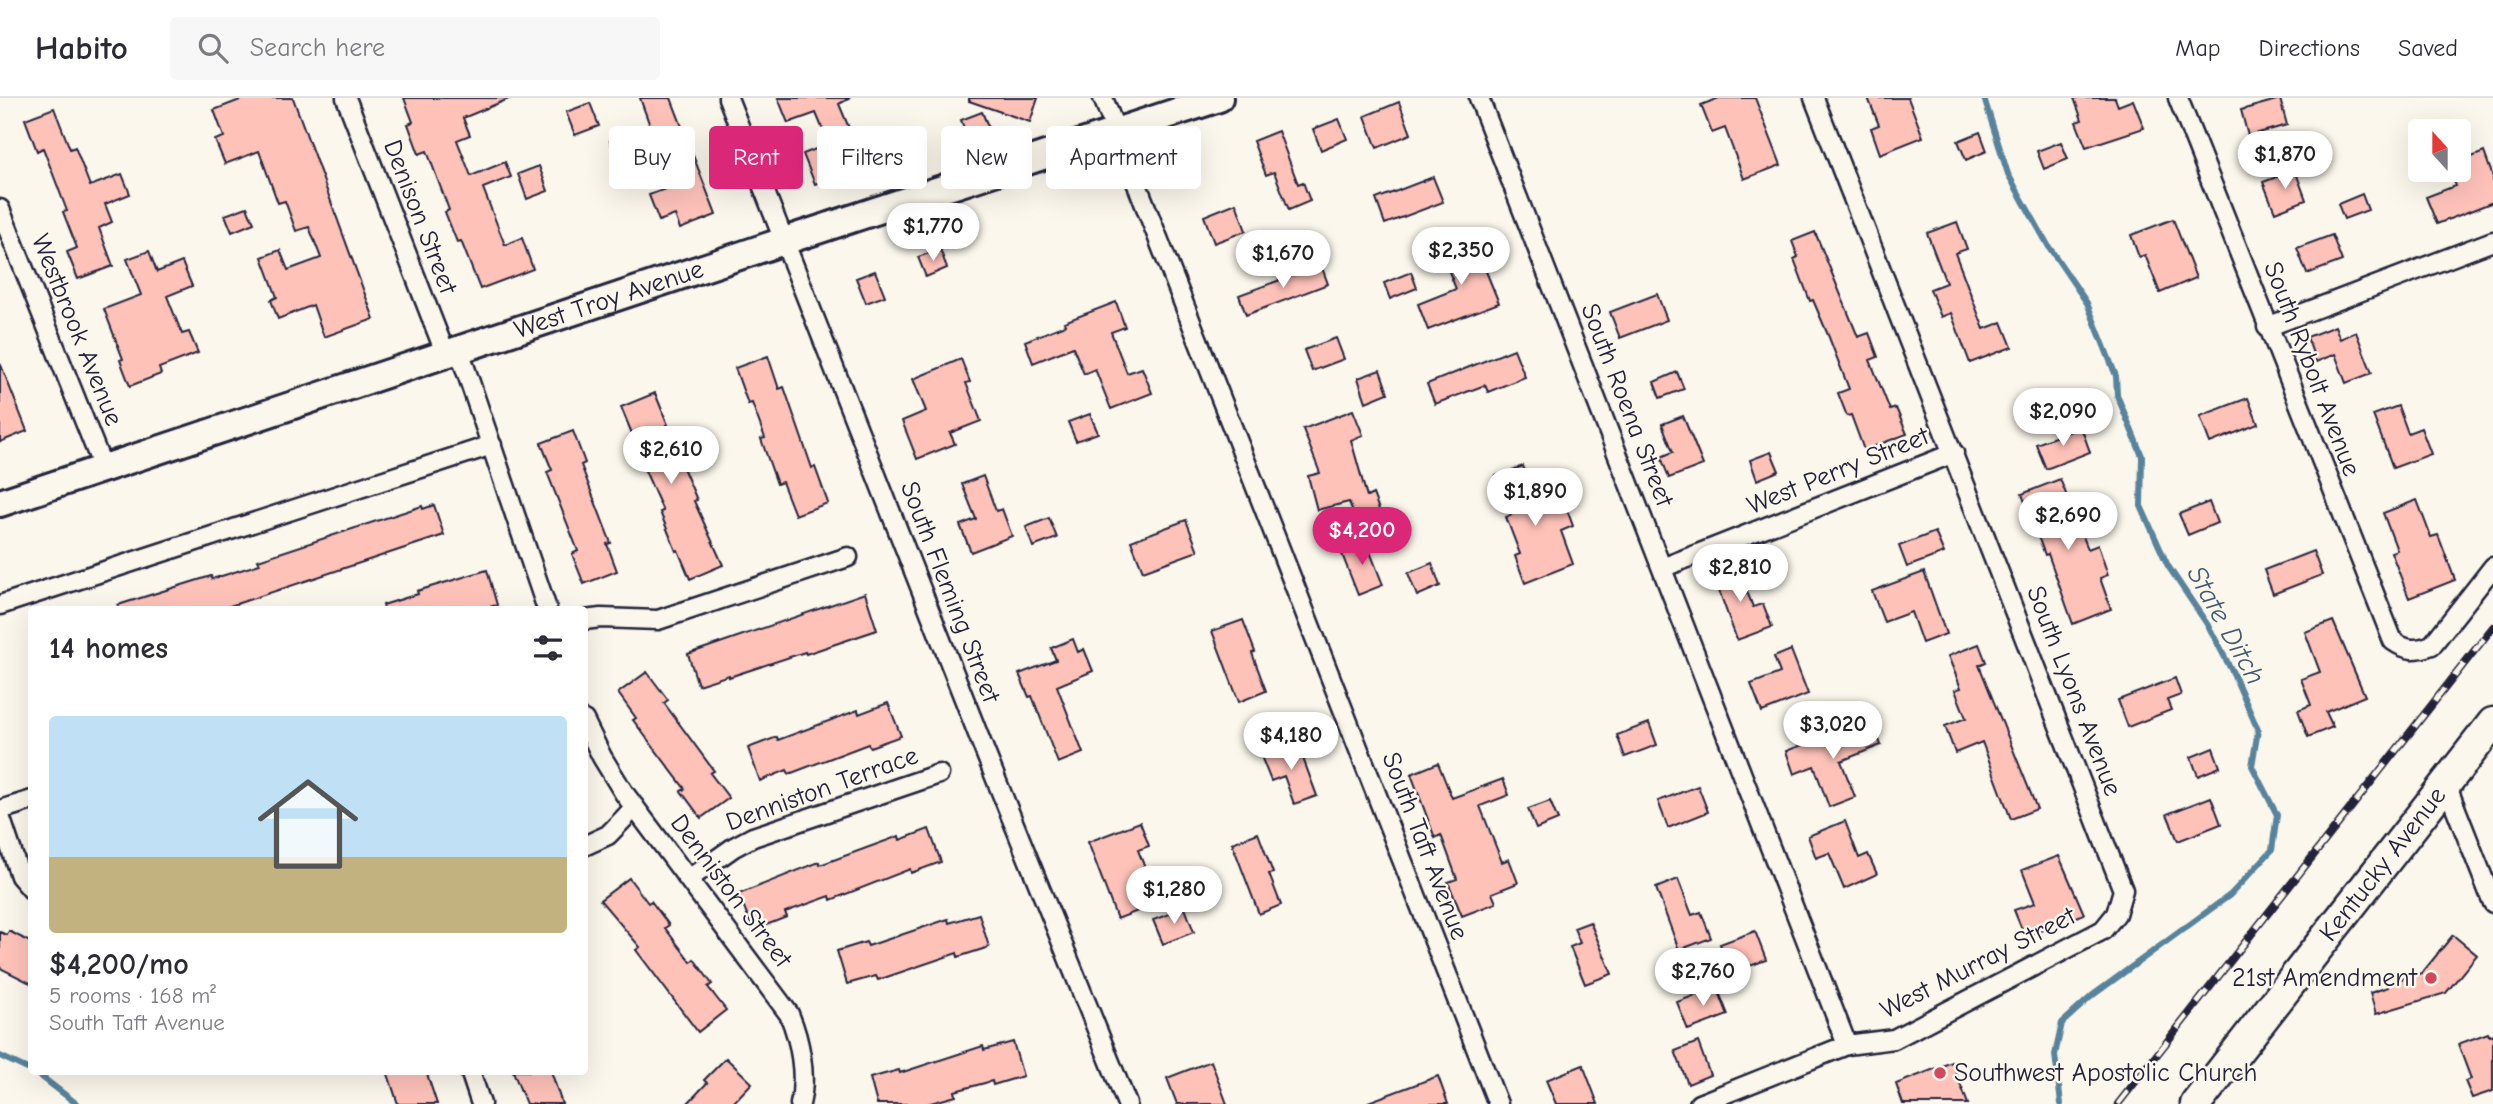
<!DOCTYPE html>
<html lang="en">
<head>
<meta charset="utf-8">
<style>
  body { margin:0; font-family:"Comic Neue",sans-serif; background:#f7f7f7; color:#2b2b33; height:100vh; display:flex; flex-direction:column; font-size:26px; white-space:nowrap }
  * { box-sizing:border-box; margin:0 }
  p { font-size:23px; color:#7c7c81 }
  .icon { flex:none; width:38px; height:38px; fill:none; stroke:currentColor; stroke-width:2; stroke-linecap:round; stroke-linejoin:round }
  .map { position:relative; flex:1; overflow:hidden }
  .sheet { position:absolute; left:28px; top:508px; width:560px; height:469px; display:flex; flex-direction:column; background:#fff; border-radius:7px; box-shadow:0 7px 28px #0002 }
  .sheet>* { flex:none }
  .hud { position:absolute; left:609px; top:28px; width:665px; height:63px; display:flex; gap:14px }
  .needle { width:46px; rotate:339deg }
  .tools { position:absolute; left:2408px; top:21px; display:grid; gap:14px }
  .tools a { display:grid; place-items:center; width:63px; height:63px; border-radius:7px; background:#fff; box-shadow:0 7px 28px #0002; font-size:35px }
  .price { position:absolute; translate:-50% -60px; padding:0 16px; border-radius:24px; background:#fff; color:#222; font-size:23px; line-height:46px; filter:drop-shadow(0 2px 4px #0008) }
  .price::after { content:''; position:absolute; left:50%; top:42px; width:21px; height:16px; margin-left:-10px; background:inherit; clip-path:polygon(0 0,100% 0,50% 100%) }
  .price.selected { background:#db2777; color:#fff }
  ul { padding:0; list-style:none }
  li { display:grid; align-content:center; gap:14px; height:371px; padding:0 21px }
  li+li { border-top:2px solid #e1e1e2 }
  li span { display:grid; place-items:center; height:217px; border-radius:7px; color:#555 }
  li>.icon { margin-inline-start:auto }
  span .icon { width:126px; height:126px; fill:#fffc; stroke-width:1 }
  li b { font-size:30px }
  h2 { display:flex; justify-content:space-between; align-items:center; height:84px; padding:0 21px; font-size:30px }
  .tag { padding:0 24px; border-radius:7px; background:#fff; box-shadow:0 7px 28px #0002; font-size:24px; line-height:63px }
  .tag.selected { background:#db2777; color:#fff }
  header { display:flex; align-items:center; gap:42px; box-sizing:border-box; height:98px; padding:0 35px; background:#fff; border-bottom:2px solid #e1e1e2 }
  header strong { font-size:33px }
  nav { display:flex; gap:38px; margin-inline-start:auto; font-size:24px }
  .search { width:490px; height:63px; background:#f7f7f7; display:flex; align-items:center; gap:18px; box-sizing:border-box; padding:0 24px; border-radius:7px; color:#7c7c81; font-size:26px }
  .map>svg:first-child { display:block }
  .lines { fill:none; stroke-linecap:round; stroke-linejoin:round }
  .stream { stroke:#59839d; stroke-width:6 }
  .building { fill:#fec2b9; stroke:#22223b; stroke-width:2 }
  .street-casing { stroke:#22223b; stroke-width:23 }
  .secondary-casing { stroke:#22223b; stroke-width:32 }
  .primary-casing { stroke:#22223b; stroke-width:35 }
  .street { stroke:#fbf7ec; stroke-width:18 }
  .secondary { stroke:#fbf7ec; stroke-width:26 }
  .primary { stroke:#fbf7ec; stroke-width:30 }
  .rail-casing { stroke:#22223b; stroke-width:8 }
  .rail { stroke:#fbf7ec; stroke-width:5; stroke-dasharray:16; stroke-linecap:butt }
  .poi-dot { fill:#d1495b; stroke:#fbf7ec; stroke-width:2.5 }
  .labels { text-anchor:middle; dominant-baseline:central; stroke-width:5; stroke-linejoin:round; paint-order:stroke }
  .street-label { font-size:26px; fill:#22223b; stroke:#fbf7ec }
  .poi-label { font-size:26px; fill:#22223b; stroke:#fbf7ec; text-anchor:end }
  .water-label { font-size:28px; font-style:italic; fill:#425a74; stroke:#fbf7ec }
</style>
</head>
<body>
<header>
<strong>Habito</strong>
<div class="search"><svg class="icon" aria-label="search" viewBox="0 0 24 24"><circle cx="10" cy="10" r="6"/><path d="M15 15l6 6"/></svg>Search here</div>
<nav><a>Map</a><a>Directions</a><a>Saved</a></nav>
</header>
<div class="map">
<svg width="2493" height="1006" viewBox="0 0 2493 1006">
  <rect width="100%" height="100%" fill="#fbf7ec"/>
  <filter id="ink" filterUnits="userSpaceOnUse"><feTurbulence type="fractalNoise" baseFrequency=".0143" numOctaves="2"/><feDisplacementMap in="SourceGraphic" scale="14" xChannelSelector="R" yChannelSelector="G"/><feConvolveMatrix kernelMatrix="1 2 1 2 8 2 1 2 1" color-interpolation-filters="sRGB"/></filter>
  <g filter="url(#ink)">
    <g class="lines">
      <path class="stream" d="M1984,0L2008,76L2049,149L2087,205L2116,278L2117,297L2142,358L2141,408L2168,468L2209,529L2233,575L2258,632L2252,668L2277,717L2272,752L2230,797L2093,897L2062,925L2055,957L2061,1006
        M0,958L38,976L77,1006"/>
    </g>
    <path class="building" d="M245,0H293L374,221L324,239L313,207L278,221L271,202L277,199L262,159L280,152L288,172L321,160L309,129L296,133L285,103L278,105L259,53L225,66L215,42L224,39L214,12Z
      M404,0H511L463,20L470,37L457,42L471,78L505,64L511,79L483,90L505,147L522,140L533,171L480,191L461,143L457,144L445,114L449,112L427,53L419,56L408,26L413,24Z
      M640,0H671L716,117L680,131L675,117L659,123L649,97L668,90L655,59L632,67L627,54L616,58L610,43L650,28Z
      M778,0H850L839,6L854,42L836,49L846,74L815,86L803,56L829,46L816,15L788,25Z
      M969,0H1038L1030,24L969,3Z
      M1719,0H1755L1781,67L1744,81L1725,30L1712,35L1701,7Z
      M1868,0H1908L1923,39L1880,56L1871,30L1879,27Z
      M2074,0H2115L2118,8L2133,2L2144,30L2086,49L2076,24L2082,22Z
      M2280,1L2287,27L2248,38L2241,12Z
      M1399,4L1411,36L1377,50L1365,18Z
      M590,5L599,28L575,37L566,14Z
      M54,10L70,51L75,49L90,88L122,76L130,96L105,106L112,124L99,130L113,168L78,181L67,154L77,150L63,114L67,113L43,50L37,53L25,21Z
      M982,14L990,33L968,41L961,22Z
      M1339,21L1347,41L1321,52L1313,31Z
      M1278,33L1298,86L1303,84L1310,103L1289,112L1274,74L1266,77L1253,43Z
      M1980,34L1987,53L1966,62L1958,43Z
      M2061,44L2068,61L2044,71L2037,53Z
      M2484,54L2493,79V104L2437,126L2426,99L2455,88L2449,72H2459V64Z
      M539,68L548,93L527,101L518,76Z
      M2295,72L2306,102L2275,114L2263,84Z
      M1433,79L1443,104L1385,126L1376,101Z
      M2362,96L2368,112L2344,121L2338,106Z
      M1236,105L1246,133L1214,145L1204,118Z
      M247,109L254,125L232,134L225,117Z
      M2173,121L2196,180L2160,195L2145,157L2139,159L2131,137Z
      M1957,124L1967,151L1955,155L1984,231L2002,224L2012,249L1970,265L1951,215L1941,219L1930,191L1946,185L1927,135Z
      M1815,134L1858,239L1869,235L1878,259L1870,262L1890,312L1896,310L1907,336L1864,352L1851,317L1847,318L1838,295L1849,291L1828,237L1813,202L1810,203L1794,161L1798,159L1792,143Z
      M2332,137L2342,163L2307,176L2297,150Z
      M1472,139L1499,205L1428,232L1418,206L1456,191L1440,151Z
      M940,151L947,170L926,179L918,159Z
      M149,153L157,174L182,164L192,188L167,198L182,236L189,234L198,255L159,270L161,276L130,288L120,262L123,261L104,211L141,197L127,161Z
      M1321,167L1328,186L1246,217L1239,197Z
      M875,173L885,198L866,205L856,180Z
      M1411,174L1417,190L1390,201L1384,185Z
      M1657,196L1667,222L1620,240L1610,214Z
      M1116,204L1125,229L1111,234L1127,275L1142,270L1152,295L1111,311L1095,271L1084,276L1073,249L1033,265L1025,243L1065,227L1064,224Z
      M2335,228L2340,241L2356,234L2372,275L2346,285L2335,256L2316,264L2307,239Z
      M1336,240L1344,261L1312,273L1304,252Z
      M1514,251L1525,279L1488,294L1485,287L1435,306L1427,286Z
      M768,258L779,291L784,289L812,370L815,369L828,405L795,417L782,384L777,386L761,341L765,340L752,305L748,306L735,270Z
      M961,261L970,284L966,285L981,323L950,335L955,346L917,361L902,323L926,313L913,281Z
      M1,267L27,333L0,344V268Z
      M1380,272L1388,295L1366,304L1358,280Z
      M1677,274L1684,291L1660,300L1654,284Z
      M655,295L668,327L665,328L697,402L694,403L723,467L690,481L678,452L676,453L660,414L663,413L630,339L633,338L621,309Z
      M2248,300L2258,326L2210,345L2200,318Z
      M2398,308L2408,335L2421,330L2431,356L2393,370L2373,317Z
      M1353,312L1363,337L1351,342L1367,399L1373,396L1383,422L1359,432L1349,404L1317,412L1308,378L1320,375L1303,331Z
      M1090,316L1098,335L1076,343L1068,324Z
      M1683,318L1703,367L1669,380L1661,359L1673,354L1662,326Z
      M2081,329L2090,354L2046,371L2036,346Z
      M573,333L585,365L581,367L611,445L607,446L617,473L584,486L572,456L578,453L547,374L552,372L541,345Z
      M1771,354L1779,373L1757,382L1750,362Z
      M1523,368L1540,413L1564,404L1573,428L1561,433L1573,466L1525,485L1515,458L1520,456L1506,419L1511,417L1496,378Z
      M983,378L996,413L1002,411L1012,438L971,454L960,427L976,421L962,386Z
      M2060,381L2088,451L2098,447L2108,477L2100,480L2111,511L2073,526L2048,456L2045,457L2022,396Z
      M2417,402L2431,439L2438,437L2455,482L2409,500L2391,454L2397,452L2383,415Z
      M2209,404L2217,425L2188,437L2179,416Z
      M434,407L444,437L233,507L221,511H119L118,507L211,478L212,481L260,466L258,462L422,408L423,411Z
      M1049,420L1057,440L1033,449L1026,429Z
      M1186,422L1198,453L1143,473L1131,443Z
      M1935,434L1944,455L1907,469L1899,448Z
      M1365,441L1383,487L1358,497L1340,451Z
      M2313,453L2322,477L2273,496L2264,472Z
      M1432,465L1440,488L1417,498L1408,475Z
      M1737,467L1753,509L1763,506L1772,529L1737,542L1713,476Z
      M487,472L497,507L482,511H384L383,507L418,496L417,493Z
      M1924,474L1946,536L1922,545L1911,514L1884,524L1872,493Z
      M865,495L877,532L806,556L805,554L729,579V577L698,587L688,556Z
      M1243,522L1255,554L1252,555L1266,593L1239,604L1212,533Z
      M2333,523L2365,598L2326,614L2333,629L2308,639L2298,612L2311,607L2301,581L2320,574L2305,534Z
      M1073,541L1078,554L1084,551L1093,573L1057,588L1083,655L1058,665L1032,598L1029,599L1019,576L1056,562L1051,550Z
      M1979,546L1986,564L1979,567L2037,711L2011,721L1982,644L1955,655L1945,628L1966,620L1955,592L1961,590L1948,558Z
      M1791,552L1808,596L1762,614L1751,586L1780,575L1774,559Z
      M647,574L668,602L664,605L714,673L710,675L729,700L701,720L681,693L685,691L633,622L636,620L618,595Z
      M2175,580L2181,597L2167,602L2171,612L2128,629L2118,602Z
      M888,605L901,638L870,649L868,646L789,676L787,672L760,683L748,650L777,639L778,642L858,612L859,616Z
      M1649,625L1657,647L1625,659L1617,637Z
      M1874,628L1881,647L1841,663L1855,699L1829,709L1814,668L1794,676L1786,653L1831,636L1834,644Z
      M1297,644L1317,698L1294,706L1284,678L1271,683L1261,658Z
      M2213,650L2220,669L2198,678L2191,659Z
      M1438,665L1452,700L1503,681L1509,697L1480,708L1502,764L1509,761L1518,785L1492,795L1496,805L1462,818L1448,784L1457,781L1441,737L1435,740L1411,676Z
      M1698,688L1708,714L1668,730L1658,703Z
      M2211,699L2221,726L2178,743L2167,716Z
      M1550,703L1558,722L1536,731L1528,711Z
      M1845,723L1859,760L1868,756L1877,776L1844,791L1829,755L1816,760L1808,738Z
      M1140,724L1149,748L1138,752L1159,805L1117,821L1088,744Z
      M929,731L941,764L911,775L910,771L831,802L830,798L785,814L787,819L753,832L739,796L819,764L820,767L899,738L900,742Z
      M1258,735L1273,775L1269,776L1281,807L1259,816L1232,745Z
      M2059,758L2084,816L2025,839L2014,812L2035,805L2022,772Z
      M629,780L648,805L651,803L669,827L665,830L691,864L694,861L712,886L708,889L726,912L698,934L636,852L640,849L600,802Z
      M1678,781L1692,817L1701,814L1711,840L1679,852L1656,790Z
      M1185,810L1194,834L1163,846L1153,822Z
      M979,816L989,849L958,859L957,855L878,882L876,878L847,886L837,853L866,844L868,848L948,821L949,825Z
      M1590,824L1612,876L1585,886L1570,849L1580,845L1574,830Z
      M9,833L32,845V886L0,870V834L7,837Z
      M1755,833L1766,862L1731,875L1720,846Z
      M2453,837L2477,857L2446,895L2376,916L2370,895L2388,889L2387,885L2422,875Z
      M1717,889L1728,917L1688,932L1677,904Z
      M2488,935L2489,938L2493,936V993L2472,1000L2465,983L2471,981L2458,946Z
      M1013,944L1023,978L993,987L992,983L955,993L956,998L927,1006H877L870,980L899,972L900,975L983,948L984,952Z
      M1698,944L1710,977L1688,986L1675,953Z
      M726,960L752,985L732,1006H687L707,985L704,982Z
      M1211,963L1227,1006H1177L1167,980Z
      M1952,964L1968,1006H1903L1896,986Z
      M1583,967L1598,1006H1556L1546,982Z
      M387,973H426L437,1006H398Z
      M513,973H551L562,1006H526Z
      M1438,978L1448,1006H1369L1368,1004Z"/>
    <g class="lines">
      <defs>
        <path id="street" d="M346,0L446,257
          M728,0L985,654L1127,1006
          M1103,0L1498,1006
          M1479,0L1847,947
          M2178,0L2393,543C2407,553 2416,553 2432,547L2493,469
          M0,111L104,372
          M2267,229L2493,143
          M459,252L547,511
          M1662,470L1954,355
          M0,507L492,347
          M584,522L601,520L658,522L848,459
          M584,622L602,659L624,695L789,916C800,942 807,978 800,1006
          M2446,686L2493,805
          M0,712L32,702
          M0,718L20,778L32,792
          M584,748L608,737L635,709
          M690,780L734,749L753,739L939,676
          M470,973L481,1006
          M1699,1006L1847,947L1894,941L2103,832L2116,816L2123,792L1814,0"/>
        <g id="secondary">
          <path id="s1" d="M0,405L784,143L1219,0"/>
        </g>
        <g id="primary">
          <path id="s2" d="M2196,1006L2493,625"/>
        </g>
      </defs>
      <use href="#street" class="street-casing"/>
      <use href="#secondary" class="secondary-casing"/>
      <use href="#primary" class="primary-casing"/>
      <use href="#street" class="street"/>
      <use href="#secondary" class="secondary"/>
      <use href="#primary" class="primary"/>
      <defs>
        <path id="rail" d="M2118,1006L2493,529"/>
      </defs>
      <use href="#rail" class="rail-casing"/>
      <use href="#rail" class="rail"/>
    </g>
  </g>
  <g class="poi-dot">
    <circle cx="2431" cy="880" r="7"/>
    <circle cx="1940" cy="975" r="7"/>
  </g>
  <g class="labels">
    <g class="street-label">
      <text transform="translate(420 119) rotate(69)">Denison Street</text>
      <text stroke="none"><textPath href="#s1" startOffset="642">West Troy Avenue</textPath></text>
      <text transform="translate(77 232) rotate(68)">Westbrook Avenue</text>
      <text transform="translate(2312 271) rotate(69)">South Rybolt Avenue</text>
      <text transform="translate(1627 307) rotate(69)">South Roena Street</text>
      <text transform="translate(1838 373) rotate(-22)">West Perry Street</text>
      <text transform="translate(950 494) rotate(69)">South Fleming Street</text>
      <text transform="translate(2074 593) rotate(69)">South Lyons Avenue</text>
      <text transform="translate(822 691) rotate(-20)">Denniston Terrace</text>
      <text transform="translate(1425 748) rotate(69)">South Taft Avenue</text>
      <text stroke="none"><textPath href="#s2" startOffset="304">Kentucky Avenue</textPath></text>
      <text transform="translate(731 793) rotate(53)">Denniston Street</text>
      <text transform="translate(1978 865) rotate(-27)">West Murray Street</text>
    </g>
    <g class="poi-label">
      <text x="2417" y="880">21st Amendment</text>
      <text x="1954" y="975" text-anchor="start">Southwest Apostolic Church</text>
    </g>
    <g class="water-label">
      <text transform="translate(2226 527) rotate(61)">State Ditch</text>
    </g>
  </g>
</svg>
<div class="tools">
<a><svg class="needle" viewBox="-14 -14 28 28"><path d="M0-13l5 13h-10z" fill="#e53935"/><path d="M0 13l5-13h-10z" fill="#7c7c81"/></svg></a>
</div>
<b class="price" style="left:2285px;top:93px">$1,870</b>
<b class="price" style="left:933px;top:165px">$1,770</b>
<b class="price" style="left:1461px;top:189px">$2,350</b>
<b class="price" style="left:1283px;top:192px">$1,670</b>
<b class="price" style="left:2063px;top:350px">$2,090</b>
<b class="price" style="left:671px;top:388px">$2,610</b>
<b class="price" style="left:1535px;top:430px">$1,890</b>
<b class="price" style="left:2068px;top:454px">$2,690</b>
<b class="price selected" style="left:1362px;top:469px">$4,200</b>
<b class="price" style="left:1740px;top:506px">$2,810</b>
<b class="price" style="left:1833px;top:663px">$3,020</b>
<b class="price" style="left:1291px;top:674px">$4,180</b>
<b class="price" style="left:1174px;top:828px">$1,280</b>
<b class="price" style="left:1703px;top:910px">$2,760</b>
<div class="hud">
<a class="tag">Buy</a>
<a class="tag selected">Rent</a>
<a class="tag">Filters</a>
<a class="tag">New</a>
<a class="tag">Apartment</a>
</div>
<section class="sheet">
<h2>14 homes<svg class="icon" aria-label="filters" viewBox="0 0 24 24"><path d="M4 7h16M4 17h16"/><circle cx="9" cy="7" r="2"/><circle cx="15" cy="17" r="2"/></svg></h2>
<ul>
<li><span style="background:linear-gradient(#bfe0f5 65%,#c2b280 0)"><svg class="icon" aria-label="home" viewBox="0 0 24 24"><path d="M3 11l9-7 9 7M6 9v11h12V9"/></svg></span><div><b>$4,200/mo</b><p>5 rooms · 168 m²</p><p>South Taft Avenue</p></div></li>
</ul>
</section>
</div>
</body>
</html>
